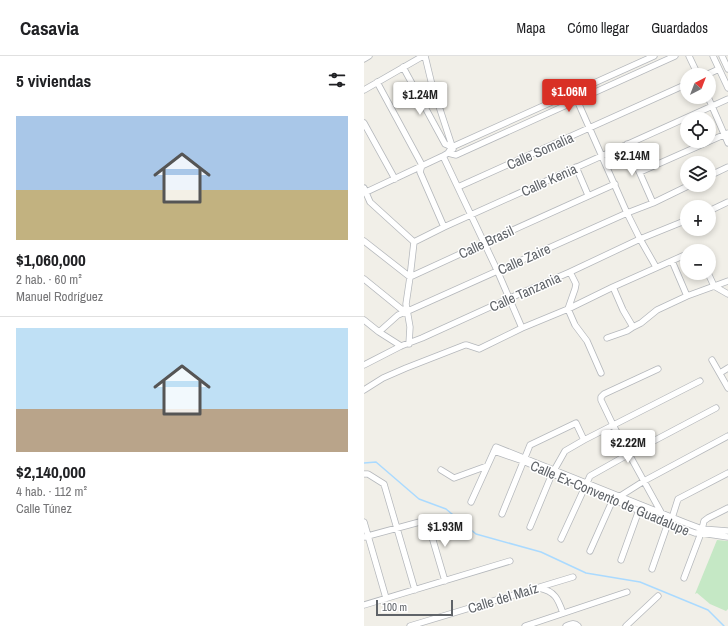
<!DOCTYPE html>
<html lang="es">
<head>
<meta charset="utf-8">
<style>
  body { margin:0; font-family:"Archivo Narrow",sans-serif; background:#f2f2f2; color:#202124; height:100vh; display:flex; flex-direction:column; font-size:15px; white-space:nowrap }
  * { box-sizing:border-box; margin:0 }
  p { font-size:13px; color:#757577 }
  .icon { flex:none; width:22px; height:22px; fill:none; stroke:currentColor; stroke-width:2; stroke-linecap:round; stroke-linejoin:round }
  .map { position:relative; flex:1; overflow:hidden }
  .side { display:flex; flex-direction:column; background:#fff; width:364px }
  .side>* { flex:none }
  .needle { width:26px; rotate:42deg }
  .fabs { position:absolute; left:316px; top:12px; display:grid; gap:8px }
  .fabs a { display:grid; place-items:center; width:36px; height:36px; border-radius:50%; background:#fff; box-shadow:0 2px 6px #0003; font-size:20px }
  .scale { position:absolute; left:12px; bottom:10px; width:77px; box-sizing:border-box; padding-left:4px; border:2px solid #5f6368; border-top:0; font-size:11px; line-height:14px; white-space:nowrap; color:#5f6368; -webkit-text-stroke:3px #fff; paint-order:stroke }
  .price { position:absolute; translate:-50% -34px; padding:0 9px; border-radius:4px; background:#fff; color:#222; font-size:13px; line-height:26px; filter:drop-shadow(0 1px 2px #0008) }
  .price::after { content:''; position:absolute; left:50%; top:24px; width:12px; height:9px; margin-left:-6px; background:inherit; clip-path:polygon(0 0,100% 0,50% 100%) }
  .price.active { background:#d93025; color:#fff }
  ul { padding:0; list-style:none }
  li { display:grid; align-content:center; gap:8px; height:212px; padding:0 16px }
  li+li { border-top:1px solid #e0e0e0 }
  li span { display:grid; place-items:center; height:124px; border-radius:0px; color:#555 }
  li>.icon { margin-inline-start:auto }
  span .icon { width:72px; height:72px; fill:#fffc; stroke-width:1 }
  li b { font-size:17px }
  h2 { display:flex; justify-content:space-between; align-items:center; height:48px; padding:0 16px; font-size:17px }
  header { display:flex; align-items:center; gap:24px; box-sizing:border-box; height:56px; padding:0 20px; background:#fff; border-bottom:1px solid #e0e0e0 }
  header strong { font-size:19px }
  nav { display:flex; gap:22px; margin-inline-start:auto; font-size:14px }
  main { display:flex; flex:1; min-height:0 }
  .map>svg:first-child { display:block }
  .green { fill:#c5e8c5 }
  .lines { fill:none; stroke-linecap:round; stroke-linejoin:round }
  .stream { stroke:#aadaff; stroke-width:1.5 }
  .minor-casing { stroke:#b5b8bc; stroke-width:7 }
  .minor { stroke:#fff; stroke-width:5.5 }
  .labels { text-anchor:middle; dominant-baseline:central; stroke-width:3; stroke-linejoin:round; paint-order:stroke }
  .street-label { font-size:14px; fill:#5f6368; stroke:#fff }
</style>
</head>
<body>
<header>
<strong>Casavia</strong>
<nav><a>Mapa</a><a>Cómo llegar</a><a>Guardados</a></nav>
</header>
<main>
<section class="side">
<h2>5 viviendas<svg class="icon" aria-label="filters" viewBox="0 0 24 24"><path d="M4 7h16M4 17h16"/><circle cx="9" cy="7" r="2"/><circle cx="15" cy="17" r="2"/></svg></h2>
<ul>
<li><span style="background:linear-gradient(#a9c7e8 60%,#c2b280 0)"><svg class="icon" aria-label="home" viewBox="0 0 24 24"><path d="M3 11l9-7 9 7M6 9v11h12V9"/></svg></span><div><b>$1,060,000</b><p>2 hab. · 60 m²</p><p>Manuel Rodríguez</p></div></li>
<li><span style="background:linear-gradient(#bfe0f5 65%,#b9a48a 0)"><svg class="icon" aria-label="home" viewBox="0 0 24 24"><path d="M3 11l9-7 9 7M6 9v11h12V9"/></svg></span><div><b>$2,140,000</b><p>4 hab. · 112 m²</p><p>Calle Túnez</p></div></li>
</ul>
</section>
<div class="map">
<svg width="364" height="570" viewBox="0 0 364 570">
  <rect width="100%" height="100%" fill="#f1efe8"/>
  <path class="green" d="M353,484L364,485V553L362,555L346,548L333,537L331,538Z"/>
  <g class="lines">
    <path class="stream" d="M0,407L12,406L55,443L82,453L112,478L177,496L222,517L276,526L344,554L360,570"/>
    <defs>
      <path id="minor" d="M61,0L68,29L89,93
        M325,0L334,19
        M349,0L364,32
        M358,0L364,13
        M0,3L5,0
        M39,11L81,88L88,91
        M342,19L355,13
        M13,26L58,109L56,116L80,171
        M0,34L59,0
        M344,41L364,87
        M213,44L263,157L276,183L292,211
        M0,67L31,123
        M263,88L289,147
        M84,97L92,99L311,0
        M79,100L133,214L158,272
        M212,111L224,139
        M276,116L364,77
        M345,120L364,111
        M94,131L323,28
        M0,132L6,146L50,186
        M0,137L79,100L84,97L88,91L290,0
        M345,155L364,146
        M0,185L46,221L120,187L251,128
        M50,186L80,171L364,43
        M308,205L323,240L364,225
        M206,216L212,228L211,233L204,253L211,269L223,285L237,317
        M344,217L350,230L364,238
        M0,223L37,253L44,255L263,157L289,147L326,129
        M0,264L15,276L37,290
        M269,271L277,267L293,254L323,240
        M15,276L34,259L44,255
        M243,282L263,275L269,271L259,254L249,231
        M45,288L46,271L42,248L46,221L50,186
        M348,304L364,332
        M0,309L37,290L58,282L146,242L206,216L276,183L323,164
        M294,313L240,338L237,341V344L249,369L298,458
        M356,317L364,312
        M0,334L19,322L42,312L101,289H103L115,293L158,272L204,253L249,231L323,198
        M130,395L159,405L304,467L331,477H337L364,481
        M77,414L90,422L123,410
        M0,418H4L20,428L51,534
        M107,446L132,391L322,467L338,473L364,475
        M138,458L166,389L212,367L220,384
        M0,466L22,542
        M166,471L188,418L201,395L220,384L336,325
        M0,481L63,464L81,525
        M197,483L226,420L265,398L352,352
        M226,495L246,450L250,444L280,425L364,380
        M257,504L275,454L278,453
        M288,513L304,467L308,462L314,443L364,417
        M320,522L337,477L340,465L344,462L364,452
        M175,532C191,535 194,543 199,557
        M0,549L146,505
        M46,570L209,521
        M161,570L263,536
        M202,570C207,568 210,566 214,570
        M262,570L294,540"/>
    </defs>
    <use href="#minor" class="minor-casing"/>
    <use href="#minor" class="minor"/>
  </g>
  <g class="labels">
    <g class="street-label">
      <text transform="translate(176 95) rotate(-24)">Calle Somalia</text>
      <text transform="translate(185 124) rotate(-24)">Calle Kenia</text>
      <text transform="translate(122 186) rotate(-25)">Calle Brasil</text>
      <text transform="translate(160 203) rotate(-24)">Calle Zaire</text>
      <text transform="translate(161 236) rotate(-24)">Calle Tanzania</text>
      <text transform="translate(246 442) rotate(23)">Calle Ex-Convento de Guadalupe</text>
      <text transform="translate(139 542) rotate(-17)">Calle del Maíz</text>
    </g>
  </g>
</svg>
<div class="fabs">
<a><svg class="needle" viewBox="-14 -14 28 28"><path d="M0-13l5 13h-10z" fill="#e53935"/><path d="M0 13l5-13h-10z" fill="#757577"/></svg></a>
<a><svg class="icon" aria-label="locate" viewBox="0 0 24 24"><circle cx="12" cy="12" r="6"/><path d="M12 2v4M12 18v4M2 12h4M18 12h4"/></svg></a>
<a><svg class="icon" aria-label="layers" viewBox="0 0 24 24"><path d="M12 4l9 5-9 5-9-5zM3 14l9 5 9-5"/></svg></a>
<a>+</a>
<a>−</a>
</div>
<div class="scale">100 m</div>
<b class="price active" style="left:205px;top:57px">$1.06M</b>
<b class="price" style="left:56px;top:60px">$1.24M</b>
<b class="price" style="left:268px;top:121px">$2.14M</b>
<b class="price" style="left:264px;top:408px">$2.22M</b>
<b class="price" style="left:81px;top:492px">$1.93M</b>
</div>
</main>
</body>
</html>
